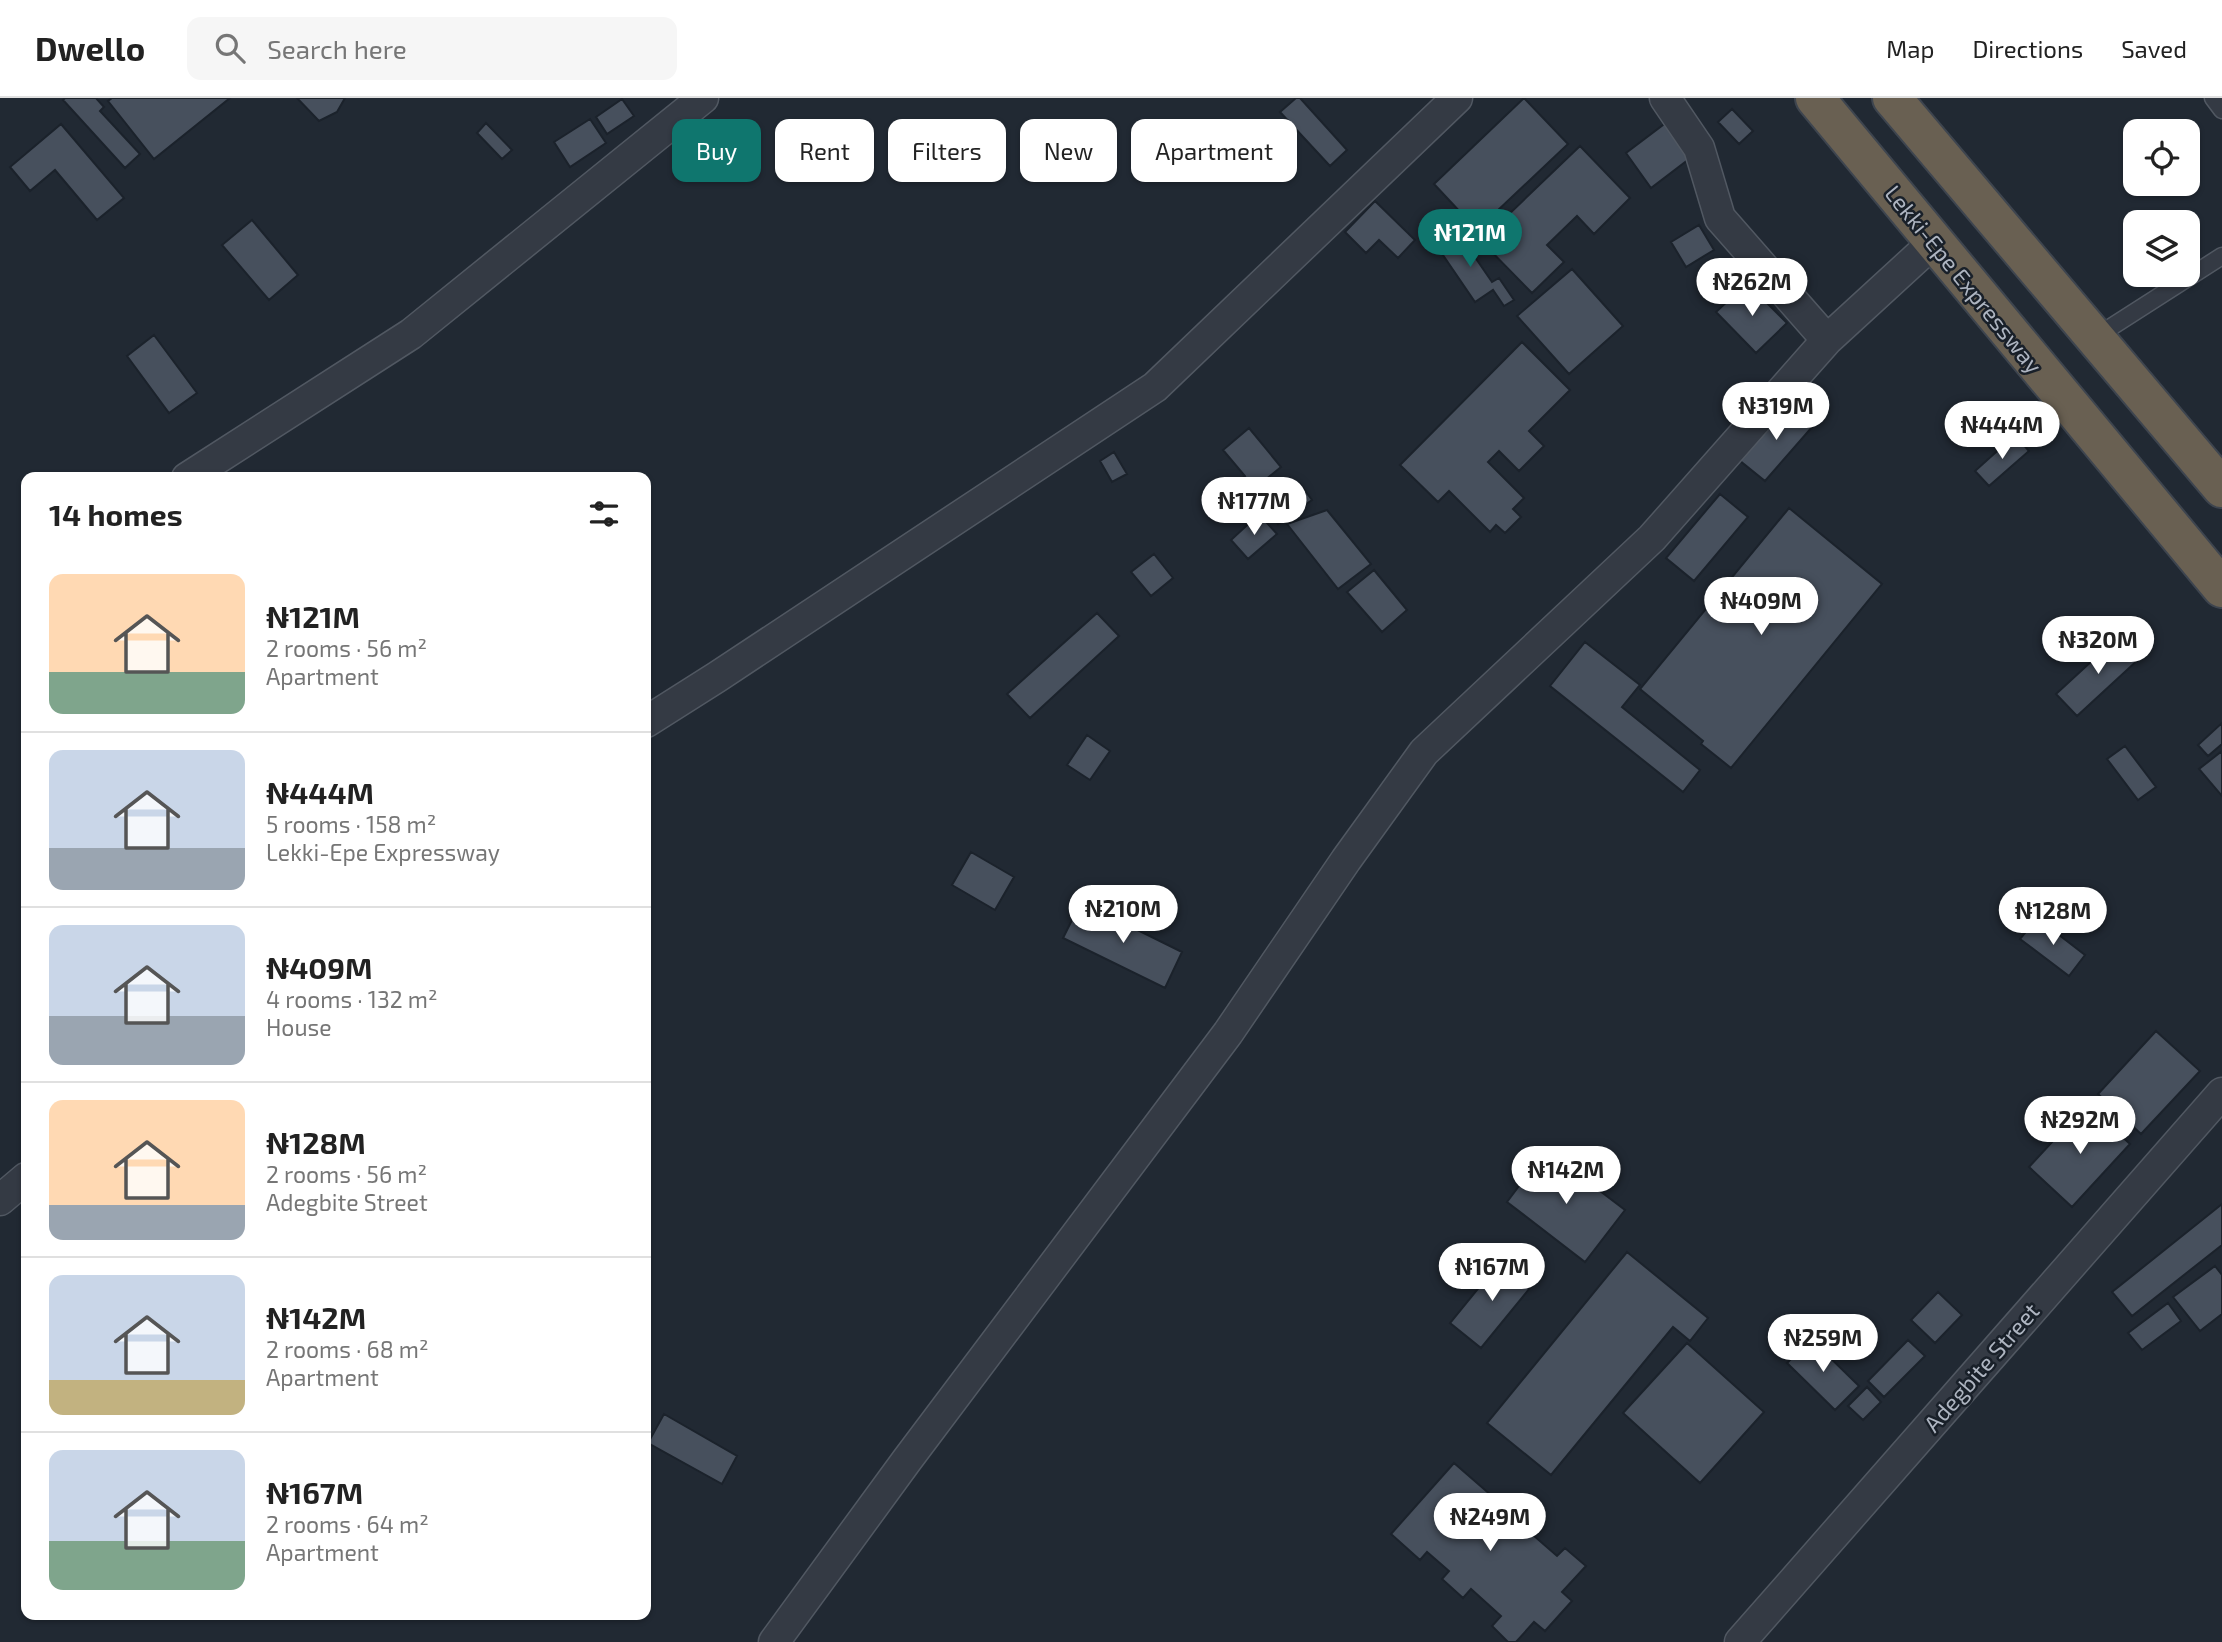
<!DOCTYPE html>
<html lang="en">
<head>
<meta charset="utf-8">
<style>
  body { margin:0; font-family:"Exo 2",sans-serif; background:#f6f6f6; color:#222; height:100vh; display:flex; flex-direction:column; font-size:26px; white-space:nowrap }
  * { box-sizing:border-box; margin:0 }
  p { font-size:23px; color:#767676 }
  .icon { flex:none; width:38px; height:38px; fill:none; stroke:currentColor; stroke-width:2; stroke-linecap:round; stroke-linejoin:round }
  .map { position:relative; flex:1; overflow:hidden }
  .details { position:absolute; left:21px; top:374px; width:630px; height:1148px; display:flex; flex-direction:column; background:#fff; border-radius:14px; box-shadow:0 2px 5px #0004 }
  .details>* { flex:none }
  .hud { position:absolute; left:672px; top:21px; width:665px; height:63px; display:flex; gap:14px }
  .controls { position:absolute; left:2123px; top:21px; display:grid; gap:14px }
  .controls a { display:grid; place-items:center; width:77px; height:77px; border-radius:14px; background:#fff; box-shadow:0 2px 5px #0004; font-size:35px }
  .price { position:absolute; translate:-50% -60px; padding:0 16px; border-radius:24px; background:#fff; color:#222; font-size:23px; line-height:46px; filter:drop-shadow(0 2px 4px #0008) }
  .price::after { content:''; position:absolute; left:50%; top:42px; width:21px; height:16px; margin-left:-10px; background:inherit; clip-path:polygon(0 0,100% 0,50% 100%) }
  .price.selected { background:#0f766e; color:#fff }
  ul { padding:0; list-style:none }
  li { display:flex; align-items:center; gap:21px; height:175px; padding:0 28px }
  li+li { border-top:2px solid #e0e0e0 }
  li span { display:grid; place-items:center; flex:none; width:196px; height:140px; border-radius:14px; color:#555 }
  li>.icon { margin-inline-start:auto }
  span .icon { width:84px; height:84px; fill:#fffc; stroke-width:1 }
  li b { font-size:30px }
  h2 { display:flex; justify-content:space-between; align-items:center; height:84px; padding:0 28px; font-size:30px }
  .tag { padding:0 24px; border-radius:14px; background:#fff; box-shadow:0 2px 5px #0004; font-size:24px; line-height:63px }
  .tag.selected { background:#0f766e; color:#fff }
  header { display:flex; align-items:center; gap:42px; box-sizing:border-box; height:98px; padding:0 35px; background:#fff; border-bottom:2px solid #e0e0e0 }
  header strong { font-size:33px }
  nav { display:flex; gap:38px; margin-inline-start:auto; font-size:24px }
  .search { width:490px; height:63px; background:#f6f6f6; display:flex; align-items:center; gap:18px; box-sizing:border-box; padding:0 24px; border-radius:14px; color:#767676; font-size:26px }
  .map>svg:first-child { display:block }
  .building { fill:#47505d; stroke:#1b222b; stroke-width:2 }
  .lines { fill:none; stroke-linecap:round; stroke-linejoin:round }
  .lane-casing { stroke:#515862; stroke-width:19 }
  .street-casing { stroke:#515862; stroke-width:33 }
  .highway-casing { stroke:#3e454f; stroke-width:42 }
  .lane { stroke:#343a44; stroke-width:16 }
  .street { stroke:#343a44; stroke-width:30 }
  .highway { stroke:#696052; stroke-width:38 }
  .labels { text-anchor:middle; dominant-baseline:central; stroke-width:5; stroke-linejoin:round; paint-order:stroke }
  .street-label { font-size:23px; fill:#aeb5c1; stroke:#192029 }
</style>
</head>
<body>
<header>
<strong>Dwello</strong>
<div class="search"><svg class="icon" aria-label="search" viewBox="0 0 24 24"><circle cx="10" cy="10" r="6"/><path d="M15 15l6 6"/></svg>Search here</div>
<nav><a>Map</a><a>Directions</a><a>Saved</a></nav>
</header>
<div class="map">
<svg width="2222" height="1544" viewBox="0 0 2222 1544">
  <rect width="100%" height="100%" fill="#212933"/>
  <path class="building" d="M65,0H96L104,9L100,13L140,56L125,70L63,2Z
    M112,0H230L154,61L108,3Z
    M297,0H345L337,14L319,23Z
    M1296,0H1300L1347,52L1330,68L1280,14Z
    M1524,0L1568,46L1477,132L1434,86Z
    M622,1L634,18L607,36L596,19Z
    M1732,11L1753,33L1739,46L1718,24Z
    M590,21L606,45L570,69L554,44Z
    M1667,24L1693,58L1651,90L1626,55Z
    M486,25L512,52L502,61L477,35Z
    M61,26L124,100L97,122L55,72L30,93L10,69Z
    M1580,48L1630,100L1594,136L1577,118L1547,147L1564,164L1532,195L1481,143Z
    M1375,103L1415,142L1398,160L1379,142L1366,155L1345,134Z
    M252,122L298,177L269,202L222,147Z
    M1699,127L1714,152L1686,169L1671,144Z
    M1455,130L1492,184L1499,180L1514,202L1504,208L1493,192L1475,204L1434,144Z
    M1572,171L1623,228L1569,276L1517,218Z
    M1747,185L1787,225L1756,255L1716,214Z
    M154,237L197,295L169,315L127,258Z
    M1522,244L1570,292L1529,333L1544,348L1519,373L1499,353L1488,364L1524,400L1513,411L1521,419L1505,435L1496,427L1490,434L1449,393L1438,404L1400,367Z
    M1786,305L1813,328L1765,383L1739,362Z
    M1249,330L1281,369L1230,411L1220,398L1245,378L1223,352Z
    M2015,337L2029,353L1989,388L1975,373Z
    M1114,354L1127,376L1112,384L1100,363Z
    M1300,386L1312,402L1278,426L1266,410Z
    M1720,396L1748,419L1694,483L1666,460Z
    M1789,410L1882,486L1731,670L1701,646L1703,643L1640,591Z
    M1327,412L1371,466L1338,491L1287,426Z
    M1259,416L1277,436L1248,461L1231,442Z
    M1154,456L1173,480L1151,498L1131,474Z
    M1374,472L1407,512L1382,534L1347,494Z
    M1097,515L1119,538L1030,620L1007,596Z
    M2119,538L2140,560L2077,618L2056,596Z
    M1585,544L1640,587L1622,609L1700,672L1683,694L1550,588Z
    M2222,625V646L2208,658L2198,647Z
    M1087,637L1110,653L1090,682L1067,667Z
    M2125,648L2156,689L2138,702L2107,661Z
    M2222,653V698L2199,671Z
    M971,754L1014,779L995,812L952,787Z
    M1081,804L1182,854L1165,890L1063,840Z
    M2037,820L2085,857L2069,878L2020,841Z
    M2156,933L2200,973L2141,1036L2098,996Z
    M2087,1006L2130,1046L2072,1109L2029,1069Z
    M1546,1052L1625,1112L1585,1164L1507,1104Z
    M2222,1106V1147L2132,1218L2112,1194Z
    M1627,1154L1708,1220L1690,1243L1673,1229L1551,1377L1487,1325Z
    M1503,1160L1534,1185L1481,1250L1450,1225Z
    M2215,1168L2222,1177V1216L2200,1233L2173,1199Z
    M1938,1194L1962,1217L1935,1245L1911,1222Z
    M2168,1205L2181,1223L2142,1252L2128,1235Z
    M1811,1241L1859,1288L1835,1312L1787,1265Z
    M1908,1242L1925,1258L1884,1299L1868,1283Z
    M1687,1245L1764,1314L1700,1385L1623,1315Z
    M1867,1289L1881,1304L1863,1322L1848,1308Z
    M664,1316L737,1358L722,1386L648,1345Z
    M1454,1365L1507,1411L1514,1402L1535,1421L1526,1431L1557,1458L1565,1450L1586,1468L1562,1494L1572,1503L1545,1533L1534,1524L1516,1544H1508L1492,1528L1501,1518L1471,1491L1463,1500L1442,1481L1449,1473L1427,1454L1420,1462L1391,1436Z"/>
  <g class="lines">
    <defs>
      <path id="lane" d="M2213,0L2222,12
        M2094,240L2222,158"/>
      <path id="street" d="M1665,0L1699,50L1720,120L1827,242
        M187,380L411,236L703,0
        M646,624L717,579L1155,289L1457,0
        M0,1102L26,1080
        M774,1544L907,1362L1228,935L1346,762L1424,654L1652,440L1827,242L1935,143
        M1740,1544L2222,995"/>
      <path id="highway" d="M1815,0L2222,490
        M1892,0L2222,390"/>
    </defs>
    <use href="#lane" class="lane-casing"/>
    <use href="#street" class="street-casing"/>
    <use href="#highway" class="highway-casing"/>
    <use href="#lane" class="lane"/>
    <use href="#street" class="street"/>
    <use href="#highway" class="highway"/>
  </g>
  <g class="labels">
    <g class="street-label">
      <text transform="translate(1964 181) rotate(51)">Lekki-Epe Expressway</text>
      <text transform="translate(1981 1269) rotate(-49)">Adegbite Street</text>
    </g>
  </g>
</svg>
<div class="controls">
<a><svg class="icon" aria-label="locate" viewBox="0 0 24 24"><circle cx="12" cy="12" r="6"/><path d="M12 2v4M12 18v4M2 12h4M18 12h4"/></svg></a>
<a><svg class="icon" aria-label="layers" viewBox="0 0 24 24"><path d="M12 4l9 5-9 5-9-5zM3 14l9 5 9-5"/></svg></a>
</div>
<b class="price selected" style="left:1470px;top:171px">₦121M</b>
<b class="price" style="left:1752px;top:220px">₦262M</b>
<b class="price" style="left:1776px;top:344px">₦319M</b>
<b class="price" style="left:2002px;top:363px">₦444M</b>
<b class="price" style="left:1254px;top:439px">₦177M</b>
<b class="price" style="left:1761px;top:539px">₦409M</b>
<b class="price" style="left:2098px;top:578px">₦320M</b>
<b class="price" style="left:1123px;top:847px">₦210M</b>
<b class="price" style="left:2053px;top:849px">₦128M</b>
<b class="price" style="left:2080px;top:1058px">₦292M</b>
<b class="price" style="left:1566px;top:1108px">₦142M</b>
<b class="price" style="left:1492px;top:1205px">₦167M</b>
<b class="price" style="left:1823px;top:1276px">₦259M</b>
<b class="price" style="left:1490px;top:1455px">₦249M</b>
<div class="hud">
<a class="tag selected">Buy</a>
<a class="tag">Rent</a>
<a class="tag">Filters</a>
<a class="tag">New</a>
<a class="tag">Apartment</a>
</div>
<section class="details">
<h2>14 homes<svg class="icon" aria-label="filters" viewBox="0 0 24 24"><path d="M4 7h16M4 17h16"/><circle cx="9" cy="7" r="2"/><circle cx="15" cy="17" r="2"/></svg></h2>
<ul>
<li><span style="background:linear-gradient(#ffd9b3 70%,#7fa58c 0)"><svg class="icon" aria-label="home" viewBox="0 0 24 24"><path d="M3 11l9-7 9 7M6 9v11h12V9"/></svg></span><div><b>₦121M</b><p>2 rooms · 56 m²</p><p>Apartment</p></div></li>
<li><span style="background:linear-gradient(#c9d6e8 70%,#9aa5b1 0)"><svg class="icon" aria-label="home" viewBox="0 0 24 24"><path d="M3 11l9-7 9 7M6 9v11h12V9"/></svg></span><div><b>₦444M</b><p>5 rooms · 158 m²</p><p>Lekki-Epe Expressway</p></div></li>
<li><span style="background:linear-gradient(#c9d6e8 65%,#9aa5b1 0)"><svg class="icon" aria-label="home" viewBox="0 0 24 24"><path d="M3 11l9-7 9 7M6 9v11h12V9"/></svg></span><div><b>₦409M</b><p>4 rooms · 132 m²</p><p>House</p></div></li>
<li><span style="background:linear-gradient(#ffd9b3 75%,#9aa5b1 0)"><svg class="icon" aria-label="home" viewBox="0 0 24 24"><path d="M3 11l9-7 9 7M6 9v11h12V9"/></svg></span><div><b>₦128M</b><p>2 rooms · 56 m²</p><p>Adegbite Street</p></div></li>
<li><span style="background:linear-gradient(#c9d6e8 75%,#c2b280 0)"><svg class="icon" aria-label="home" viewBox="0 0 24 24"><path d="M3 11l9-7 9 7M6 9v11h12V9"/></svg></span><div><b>₦142M</b><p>2 rooms · 68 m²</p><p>Apartment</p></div></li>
<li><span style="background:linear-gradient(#c9d6e8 65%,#7fa58c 0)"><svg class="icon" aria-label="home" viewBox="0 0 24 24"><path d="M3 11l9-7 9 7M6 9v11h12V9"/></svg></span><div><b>₦167M</b><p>2 rooms · 64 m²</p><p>Apartment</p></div></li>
</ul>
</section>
</div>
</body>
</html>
